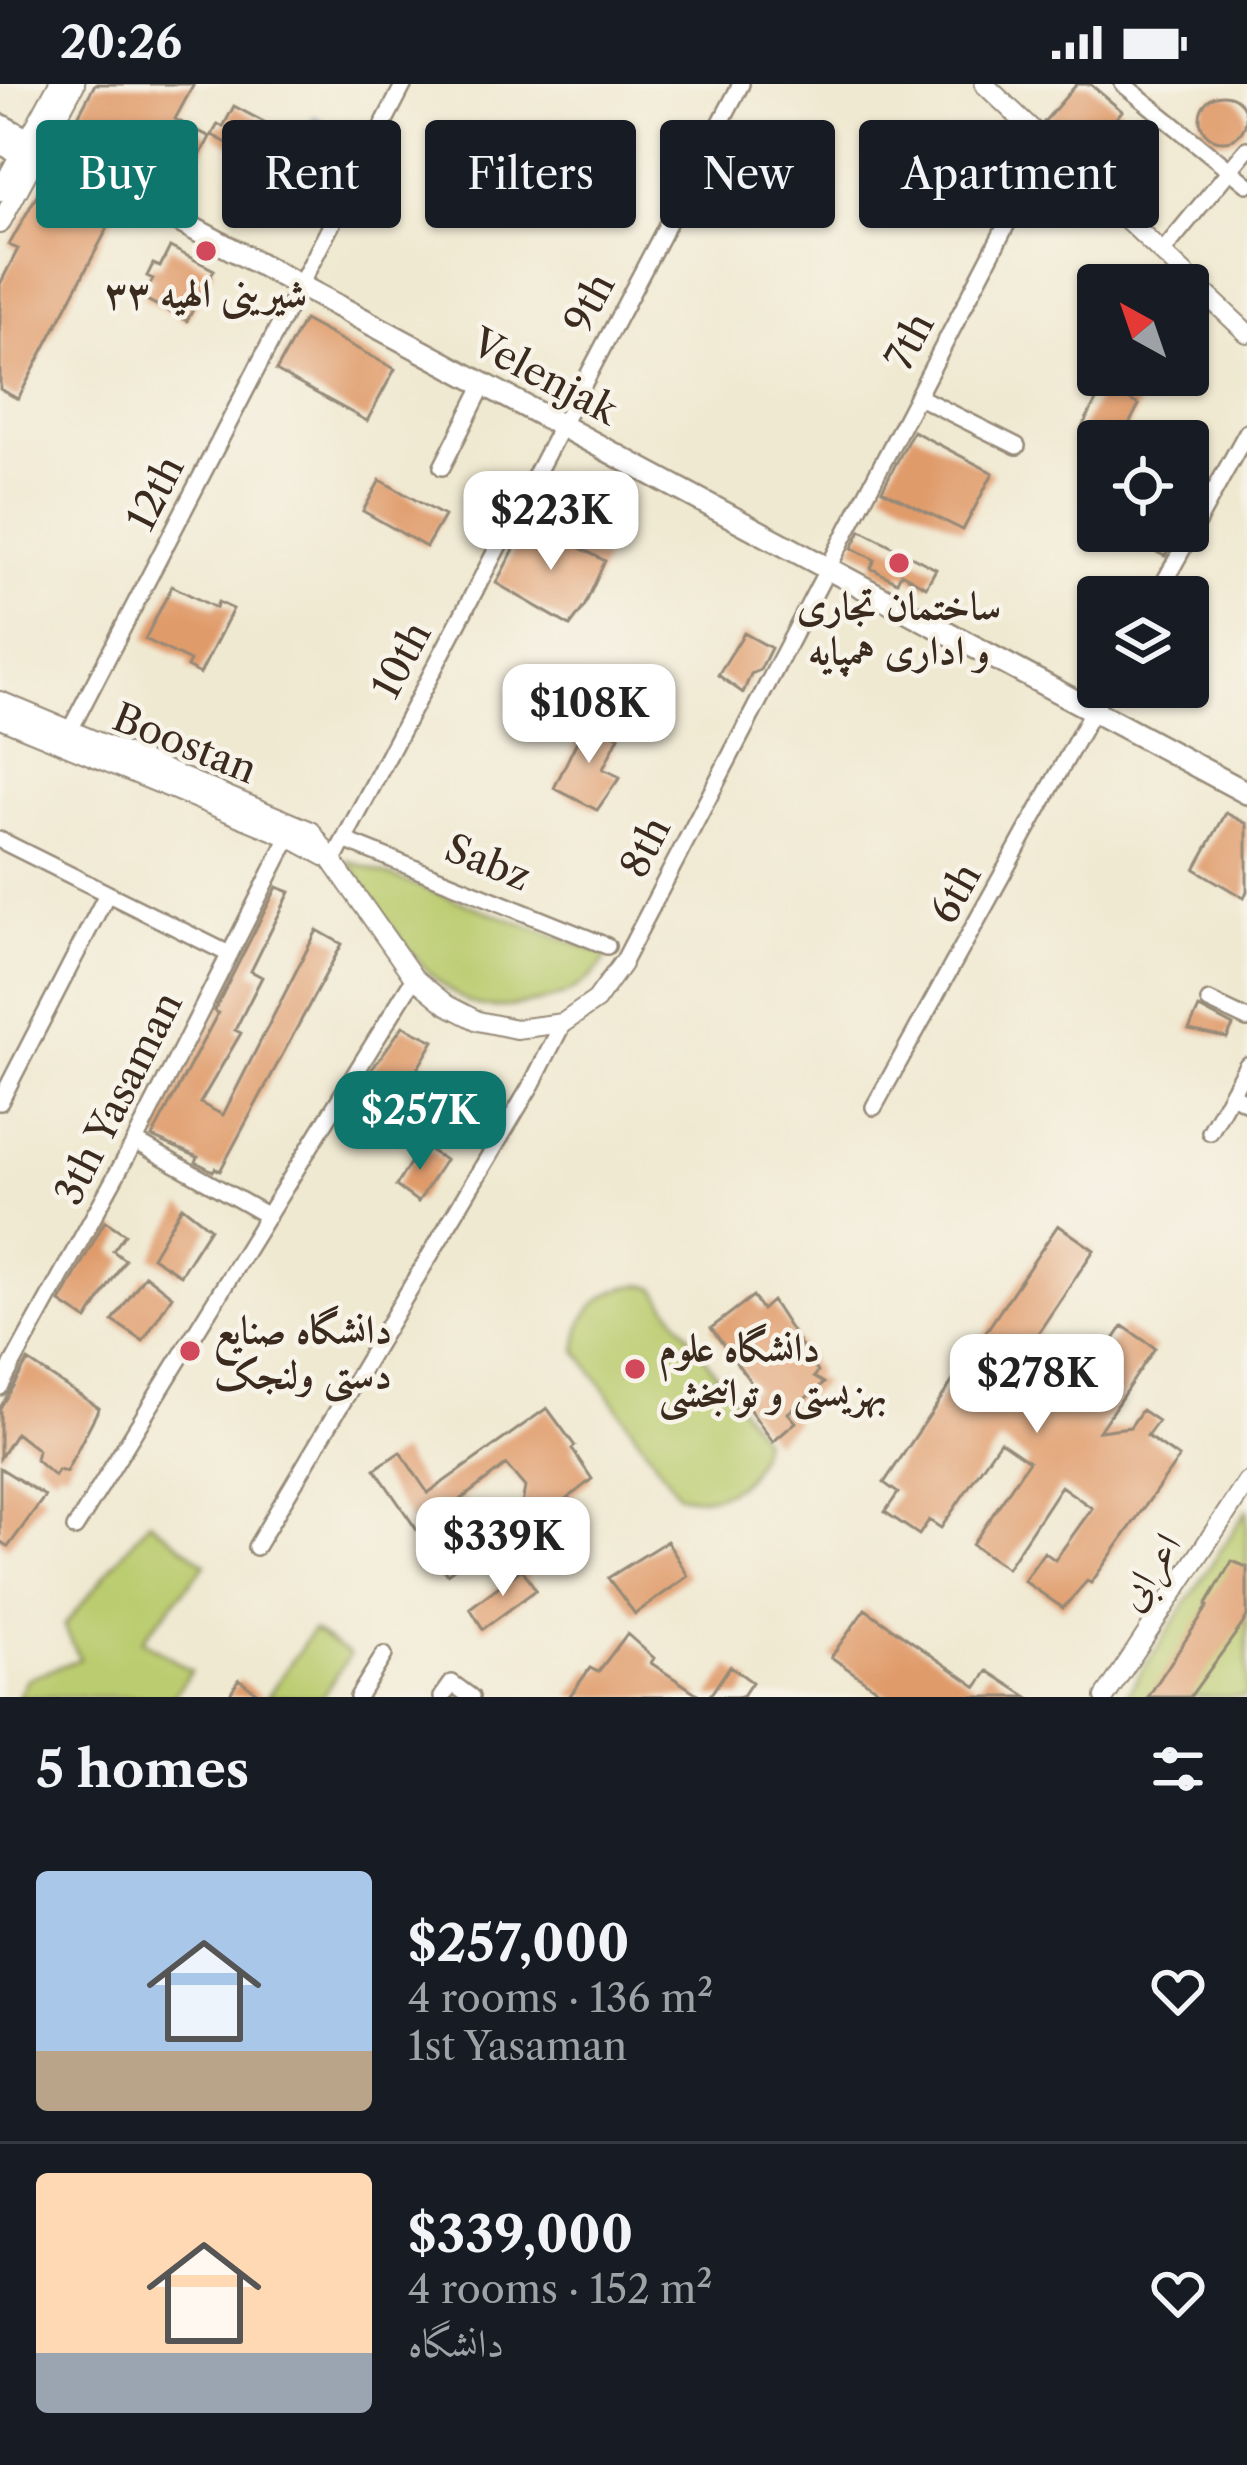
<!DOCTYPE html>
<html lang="en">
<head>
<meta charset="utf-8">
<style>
  body { margin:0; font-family:"Libre Caslon Text",Amiri,serif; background:#242831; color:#f1f3f6; height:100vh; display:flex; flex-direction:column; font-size:45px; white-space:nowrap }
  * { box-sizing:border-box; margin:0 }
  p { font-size:39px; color:#9ea1a6 }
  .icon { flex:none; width:66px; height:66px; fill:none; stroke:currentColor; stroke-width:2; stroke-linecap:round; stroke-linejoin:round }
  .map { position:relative; height:1613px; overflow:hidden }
  .details { display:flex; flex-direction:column; background:#171b24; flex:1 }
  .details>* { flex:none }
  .guide { position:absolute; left:36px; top:36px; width:1176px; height:108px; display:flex; gap:24px }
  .needle { width:78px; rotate:320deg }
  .buttons { position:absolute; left:1077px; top:180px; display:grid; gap:24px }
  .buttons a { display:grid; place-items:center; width:132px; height:132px; border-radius:12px; background:#171b24; box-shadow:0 3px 9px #0004; font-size:60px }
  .price { position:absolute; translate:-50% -102px; padding:0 27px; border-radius:24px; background:#fff; color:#222; font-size:39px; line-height:78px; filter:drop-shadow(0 3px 6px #0008) }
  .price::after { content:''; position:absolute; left:50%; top:72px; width:36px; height:27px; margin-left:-18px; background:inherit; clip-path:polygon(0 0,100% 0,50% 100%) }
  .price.active { background:#0f766e; color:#fff }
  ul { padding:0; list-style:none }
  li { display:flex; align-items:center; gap:36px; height:300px; padding:0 36px }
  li+li { border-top:3px solid #363941 }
  li span { display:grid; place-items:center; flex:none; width:336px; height:240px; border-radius:12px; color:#555 }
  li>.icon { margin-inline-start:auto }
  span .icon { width:144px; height:144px; fill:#fffc; stroke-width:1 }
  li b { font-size:51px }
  h2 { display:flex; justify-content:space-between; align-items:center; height:144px; padding:0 36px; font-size:51px }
  .pill { padding:0 42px; border-radius:12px; background:#171b24; box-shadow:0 3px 9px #0004; font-size:42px; line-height:108px }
  .pill.active { background:#0f766e; color:#fff }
  .status { display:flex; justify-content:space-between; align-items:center; height:84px; padding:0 60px; background:#171b24; direction:ltr }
  .status svg { height:33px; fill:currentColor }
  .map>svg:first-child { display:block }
  .green { fill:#bbcc6f; stroke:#7b7b46; stroke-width:3 }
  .water { fill:#71bae9; stroke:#567284; stroke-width:3 }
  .building { fill:#e09b6b }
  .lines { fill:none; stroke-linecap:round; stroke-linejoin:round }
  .minor-casing { stroke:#968a78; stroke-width:20 }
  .tertiary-casing { stroke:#968a78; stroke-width:22 }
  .secondary-casing { stroke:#968a78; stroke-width:26 }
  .minor { stroke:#fff; stroke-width:15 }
  .tertiary { stroke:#fff; stroke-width:18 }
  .secondary { stroke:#fff; stroke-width:21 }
  .poi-dot { fill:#d1495b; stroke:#f7f3e8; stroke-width:4.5 }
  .labels { text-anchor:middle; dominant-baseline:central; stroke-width:9; stroke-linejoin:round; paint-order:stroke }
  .poi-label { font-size:39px; font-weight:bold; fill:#3b2a1e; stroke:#f7f3e8 }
  .street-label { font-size:39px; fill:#3b2a1e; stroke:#f7f3e8 }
</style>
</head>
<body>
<div class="status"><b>20:26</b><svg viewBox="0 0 49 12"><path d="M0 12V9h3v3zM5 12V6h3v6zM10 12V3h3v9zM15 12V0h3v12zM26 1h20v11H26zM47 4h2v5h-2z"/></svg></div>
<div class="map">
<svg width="1247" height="1613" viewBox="0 0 1247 1613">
  <rect width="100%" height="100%" fill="#f7f3e8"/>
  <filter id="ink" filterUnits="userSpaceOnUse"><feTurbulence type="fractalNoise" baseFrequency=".00833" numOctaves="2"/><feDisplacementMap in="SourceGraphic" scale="24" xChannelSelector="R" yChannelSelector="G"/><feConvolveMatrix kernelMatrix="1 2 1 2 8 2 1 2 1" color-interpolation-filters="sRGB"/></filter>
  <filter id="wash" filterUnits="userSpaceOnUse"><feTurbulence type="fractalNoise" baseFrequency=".004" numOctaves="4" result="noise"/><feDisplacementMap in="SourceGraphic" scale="48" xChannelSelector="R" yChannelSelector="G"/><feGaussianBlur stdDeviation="2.7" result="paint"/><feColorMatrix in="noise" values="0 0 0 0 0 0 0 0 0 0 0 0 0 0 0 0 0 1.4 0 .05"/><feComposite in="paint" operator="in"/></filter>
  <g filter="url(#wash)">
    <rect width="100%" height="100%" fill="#f0e9d1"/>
    <path class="green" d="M349,777L607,871C600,890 571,911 551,915C528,920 501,927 477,921C427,906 375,820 349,777Z
      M644,1201L655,1204L762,1354C756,1399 722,1421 679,1411L577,1266C578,1227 605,1202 644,1201Z
      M1247,1426V1613H1125Z
      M149,1437L206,1480L142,1556L191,1587L173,1613H18L27,1595L80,1575L64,1542Z
      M313,1546L350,1571L322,1613H267Z"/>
    <path class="water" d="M315,33L348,53L340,66L307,46Z"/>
    <g id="blocks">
      <path class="building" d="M95,0H194L175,35L210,53L176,117L70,60L68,51Z
        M1077,0H1090L1122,27L1083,75L1044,38Z
        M1200 34a23 23 0 1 1 46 0a23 23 0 1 1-46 0Z
        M234,22L307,61L289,92L212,51L218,40L223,43Z
        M52,98L115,130L18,315L0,305V200L18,165L9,161L42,102Z
        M170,163L214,186L187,237L143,214L153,195L147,192L153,180L160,183Z
        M304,236L395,285L367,337L276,287Z
        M1104,302L1139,321L1120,357H1105L1081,345Z
        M913,347L993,389L963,446L882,406Z
        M380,396L444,432L426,463L363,427Z
        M529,437L605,477L584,523L570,542L496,499Z
        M861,446L936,485L926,503L901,489L897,498L871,484L875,476L852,464Z
        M1154,447H1179L1165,472L1146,463Z
        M172,502L216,524L218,518L233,525L200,590L187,583L190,577L145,555Z
        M744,549L771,564L760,586L751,590L743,609L718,591Z
        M581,634L619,652L603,685L620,693L597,726L554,704L578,655L573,652Z
        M1226,729L1247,740V807L1244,814L1195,785Z
        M277,803L290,808L251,887L262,893L235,946L241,949L200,1019L223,1031L317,846L342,860L220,1087L215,1084L213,1087L196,1078L198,1073L152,1053L218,929L214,927Z
        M1199,924L1233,942L1227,954L1189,946Z
        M403,942L434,957L403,1009L370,988Z
        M421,1061L445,1076L418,1118L396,1102Z
        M182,1122L210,1144L180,1191L152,1173Z
        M105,1137L125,1150L113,1167L125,1176L87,1236L60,1218Z
        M1058,1141L1094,1166L1028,1264L1083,1301L1123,1242L1155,1264L1099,1347L1130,1343L1142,1326L1158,1337L1147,1352L1179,1374L1091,1499L1087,1497L1063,1524L1024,1497L1044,1468L1055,1476L1092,1424L1061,1402L1007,1484L972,1461L1029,1377L1000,1357L941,1444L929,1436L919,1451L885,1428L898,1409L884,1399Z
        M145,1191L172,1212L143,1257L113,1237Z
        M753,1212L762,1226L772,1217L818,1288L814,1293L824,1299L788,1329L796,1338L773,1358L742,1315L755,1304L711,1244Z
        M28,1277L99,1324L66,1388L58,1386L54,1392L36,1376L38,1366L16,1349L0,1374V1324Z
        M547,1324L575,1362L572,1365L592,1395L537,1439L522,1421L525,1403L506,1381L460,1416L488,1428L502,1451L447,1490L375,1385L400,1368L428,1409Z
        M0,1384L45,1412L8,1463L0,1457Z
        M667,1457L688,1492L635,1530L608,1494Z
        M1232,1477L1247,1483V1532L1242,1541L1190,1613H1148L1208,1522L1206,1521Z
        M522,1485L536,1506L483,1545L470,1524Z
        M865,1525L977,1603L988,1587L1028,1613H888L831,1573Z
        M627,1550L654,1574L651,1579L702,1613H569L590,1584L598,1588Z
        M730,1582L752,1598L742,1613H709Z
        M239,1595L263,1613H228Z"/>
    </g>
  </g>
  <g filter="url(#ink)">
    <use href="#blocks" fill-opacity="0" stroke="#968a78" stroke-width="3"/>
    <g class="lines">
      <defs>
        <path id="minor" d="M1123,0L1247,100
          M1163,167L1247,65
          M917,312L1017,362
          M442,383L484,300
          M1156,513L1247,348
          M69,648L404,0
          M0,756L229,870
          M344,756L607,862
          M333,777L741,0
          M622,880L1049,59
          M1209,917L1247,935
          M1231,1010L1247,1019
          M0,1018L107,810
          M874,1023L1106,603
          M1210,1048L1247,981
          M135,1057L268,1132
          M0,1303L135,1057L289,753
          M75,1444L414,894
          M256,1463L532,1000L563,939
          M358,1613L384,1571
          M442,1613L452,1599L471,1613"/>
        <path id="tertiary" d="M984,0L1247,249
          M0,107L58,0
          M0,140L75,0
          M0,617L311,747L414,894L447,921L478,937L516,945L563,939L596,916L622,880
          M0,634L289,753L326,773
          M1105,1613L1247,1398"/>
        <path id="secondary" d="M0,41L1247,709
          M0,58L34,77"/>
      </defs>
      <use href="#minor" class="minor-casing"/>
      <use href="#tertiary" class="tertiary-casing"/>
      <use href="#secondary" class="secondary-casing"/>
      <use href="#minor" class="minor"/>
      <use href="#tertiary" class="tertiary"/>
      <use href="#secondary" class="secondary"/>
    </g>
  </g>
  <g class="poi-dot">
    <circle cx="206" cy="167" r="12"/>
    <circle cx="899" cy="479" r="12"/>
    <circle cx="190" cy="1267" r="12"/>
    <circle cx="635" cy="1285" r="12"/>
  </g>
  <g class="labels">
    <g class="poi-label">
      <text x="206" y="209">شیرینی الهیه ٣٣</text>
      <text x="899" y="521">ساختمان تجاری<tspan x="899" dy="45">و اداری همپایه</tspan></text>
      <text x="214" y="1245" text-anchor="start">دانشگاه صنایع<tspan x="214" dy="45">دستى ولنجک</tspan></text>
      <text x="659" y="1263" text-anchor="start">دانشگاه علوم<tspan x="659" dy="45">بهزیستی و توانبخشی</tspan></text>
    </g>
    <g class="street-label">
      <text transform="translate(589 219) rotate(-62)">9th</text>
      <text transform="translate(909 257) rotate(-62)">7th</text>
      <text transform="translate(545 292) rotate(28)">Velenjak</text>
      <text transform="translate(155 409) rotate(-63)">12th</text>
      <text transform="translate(401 576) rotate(-62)">10th</text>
      <text transform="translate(185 659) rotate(22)">Boostan</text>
      <text transform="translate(645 763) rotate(-63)">8th</text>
      <text transform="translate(488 778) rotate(22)">Sabz</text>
      <text transform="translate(955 809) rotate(-61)">6th</text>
      <text transform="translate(118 1014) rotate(-63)">3th Yasaman</text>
      <text transform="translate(1148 1487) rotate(-57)">اعرابی</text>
    </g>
  </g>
</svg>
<div class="buttons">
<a><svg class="needle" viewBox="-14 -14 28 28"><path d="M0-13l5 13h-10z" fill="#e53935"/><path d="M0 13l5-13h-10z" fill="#9ea1a6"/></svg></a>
<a><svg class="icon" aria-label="locate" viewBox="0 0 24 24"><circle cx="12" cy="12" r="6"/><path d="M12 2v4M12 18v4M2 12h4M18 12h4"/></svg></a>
<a><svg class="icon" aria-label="layers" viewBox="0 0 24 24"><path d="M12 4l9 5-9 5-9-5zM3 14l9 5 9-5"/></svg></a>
</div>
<b class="price" style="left:551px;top:489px">$223K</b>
<b class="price" style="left:589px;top:682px">$108K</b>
<b class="price active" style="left:420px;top:1089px">$257K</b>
<b class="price" style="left:1037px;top:1352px">$278K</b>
<b class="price" style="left:503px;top:1515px">$339K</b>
<div class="guide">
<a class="pill active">Buy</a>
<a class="pill">Rent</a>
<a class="pill">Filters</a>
<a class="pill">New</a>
<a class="pill">Apartment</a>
</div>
</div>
<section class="details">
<h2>5 homes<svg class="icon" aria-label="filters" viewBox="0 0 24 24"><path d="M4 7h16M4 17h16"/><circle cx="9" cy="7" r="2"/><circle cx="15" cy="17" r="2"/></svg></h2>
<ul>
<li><span style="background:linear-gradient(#a9c7e8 75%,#b9a48a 0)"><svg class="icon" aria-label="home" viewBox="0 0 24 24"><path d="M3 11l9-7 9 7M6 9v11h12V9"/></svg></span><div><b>$257,000</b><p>4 rooms · 136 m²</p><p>1st Yasaman</p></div><svg class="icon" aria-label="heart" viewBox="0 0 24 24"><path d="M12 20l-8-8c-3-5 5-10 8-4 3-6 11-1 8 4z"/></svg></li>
<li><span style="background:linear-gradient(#ffd9b3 75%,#9aa5b1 0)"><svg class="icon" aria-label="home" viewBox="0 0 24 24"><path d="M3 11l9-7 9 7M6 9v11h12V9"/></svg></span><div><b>$339,000</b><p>4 rooms · 152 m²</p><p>دانشگاه</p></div><svg class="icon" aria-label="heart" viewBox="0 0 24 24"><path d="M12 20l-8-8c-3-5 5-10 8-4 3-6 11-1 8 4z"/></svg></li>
</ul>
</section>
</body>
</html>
